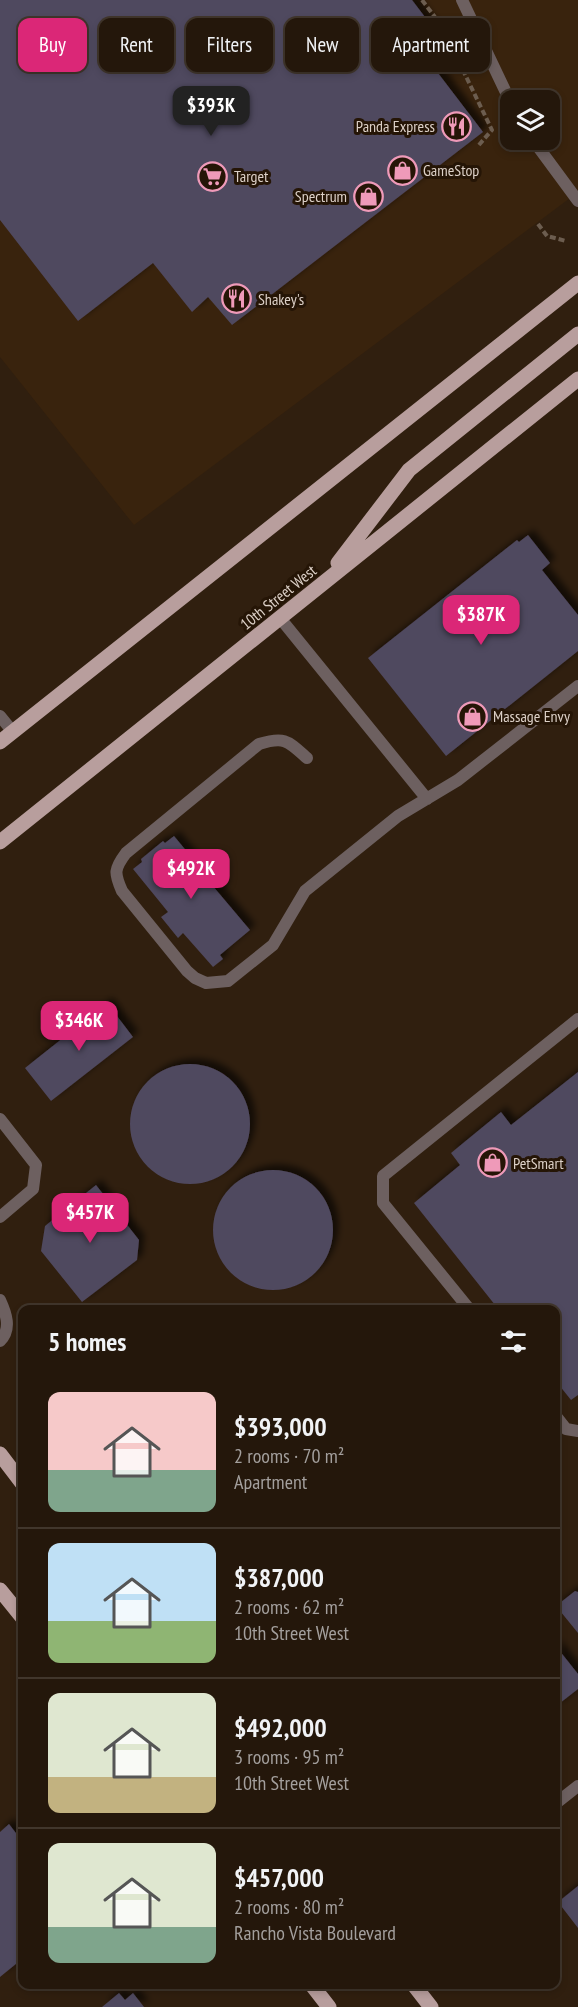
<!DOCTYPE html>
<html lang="en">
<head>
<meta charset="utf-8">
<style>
  body { margin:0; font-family:"PT Sans Narrow",sans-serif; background:#302419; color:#f1f3f6; height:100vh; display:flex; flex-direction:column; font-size:22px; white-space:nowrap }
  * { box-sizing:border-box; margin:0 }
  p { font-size:20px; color:#a39f9d }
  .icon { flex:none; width:33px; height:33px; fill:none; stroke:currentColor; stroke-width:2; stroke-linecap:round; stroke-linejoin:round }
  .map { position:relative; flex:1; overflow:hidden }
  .details { position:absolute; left:18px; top:1305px; width:542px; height:684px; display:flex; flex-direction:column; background:#24170b; border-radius:12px; box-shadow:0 3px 9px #0003,0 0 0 2px #41362c }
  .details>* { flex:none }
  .banner { position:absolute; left:18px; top:18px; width:543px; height:54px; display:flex; gap:12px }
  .tools { position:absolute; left:500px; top:90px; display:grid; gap:12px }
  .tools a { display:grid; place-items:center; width:60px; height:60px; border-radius:12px; background:#24170b; box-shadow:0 3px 9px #0003,0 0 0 2px #41362c; font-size:30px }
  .price { position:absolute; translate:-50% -51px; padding:0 14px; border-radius:12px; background:#db2777; color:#fff; font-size:20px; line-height:39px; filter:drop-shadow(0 2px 3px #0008) }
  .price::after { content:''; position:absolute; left:50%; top:36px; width:18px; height:14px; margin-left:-9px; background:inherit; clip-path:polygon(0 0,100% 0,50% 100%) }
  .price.current { background:#222; color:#fff }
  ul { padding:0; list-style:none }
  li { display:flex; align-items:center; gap:18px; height:150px; padding:0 30px }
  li+li { border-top:2px solid #41362c }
  li span { display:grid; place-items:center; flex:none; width:168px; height:120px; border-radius:12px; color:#555 }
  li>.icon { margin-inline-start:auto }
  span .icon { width:72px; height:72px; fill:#fffc; stroke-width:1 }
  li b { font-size:26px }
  h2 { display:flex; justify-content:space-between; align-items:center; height:72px; padding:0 30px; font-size:26px }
  .tag { padding:0 21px; border-radius:12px; background:#24170b; box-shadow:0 3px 9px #0003,0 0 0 2px #41362c; font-size:21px; line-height:54px }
  .tag.current { background:#db2777; color:#fff }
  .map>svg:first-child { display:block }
  .built { fill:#39230d; fill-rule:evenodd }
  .building { fill:#4f485e; filter:url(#shadow) }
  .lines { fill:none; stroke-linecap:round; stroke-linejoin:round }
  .path { stroke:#6c5d4f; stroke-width:4; stroke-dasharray:6 3; stroke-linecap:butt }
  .service { stroke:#6d6060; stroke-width:12 }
  .minor { stroke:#6d6060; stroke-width:12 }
  .primary { stroke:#b89e9d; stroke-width:15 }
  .labels { text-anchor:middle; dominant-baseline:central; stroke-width:6; stroke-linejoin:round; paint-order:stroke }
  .poi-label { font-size:16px; fill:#ddd1c8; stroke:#251506; text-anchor:start }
  .street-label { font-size:16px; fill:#ddd1c8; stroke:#251506 }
</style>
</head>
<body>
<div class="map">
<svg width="578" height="2007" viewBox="0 0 578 2007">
  <defs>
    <filter id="shadow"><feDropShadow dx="5.5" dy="-5.5" stdDeviation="3" flood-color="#0009"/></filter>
  </defs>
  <rect width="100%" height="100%" fill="#301f0f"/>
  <path class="built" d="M0,0H578V192L134,525L0,357ZM510,100H549V140H510Z"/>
  <path class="building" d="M0,0H412L444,42L439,49L432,51L425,56L483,132L232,325L208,297L192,312L153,263L78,321L0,220Z
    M528,535L550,563L542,570L578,615V651L446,756L368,658L517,540L519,542Z
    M174,836L198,865L202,861L218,880L212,885L250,930L220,955L223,959L213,967L183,933L178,938L161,917L168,912L133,869L142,862L141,859L163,841L165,843Z
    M107,1003L133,1037L51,1101L25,1068Z
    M130 1124a60 60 0 1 1 120 0a60 60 0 1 1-120 0Z
    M578,1072V1395L571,1400L555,1380V1310H499L414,1203L460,1165L451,1153L501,1112L511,1125Z
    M213 1230a60 60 0 1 1 120 0a60 60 0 1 1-120 0Z
    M96,1185L139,1240L137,1260L82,1302L41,1251L45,1226Z
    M575,1591L578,1592V1633L556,1606Z
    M555,1645L578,1674V1689L555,1707Z
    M9,1824L22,1841V1959L0,1977V1832Z
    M578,1886V1928L558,1902Z
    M119,1993L125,2000L133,1993L144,2007H102Z"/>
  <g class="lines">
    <path class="path" d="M422,0L441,25L492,130L478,146
      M538,224L547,236L566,241"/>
    <path class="service" d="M462,0L510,101
      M533,140L578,201
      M280,618L427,799
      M0,716L13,732
      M307,758C288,741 285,736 259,744L126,853C114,869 114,873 122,891L187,971L195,978L206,983L228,981L273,945L305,891L398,816L458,780L578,686
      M0,1119L36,1165L33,1189L0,1217
      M0,1300C6,1313 12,1329 0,1341
      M470,1310L383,1203V1176L578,1019
      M555,1415L566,1429L578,1431"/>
    <path class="minor" d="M555,1804L578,1786"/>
    <path class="primary" d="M338,563L409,470L578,334
      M0,742L578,283
      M0,842L578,379
      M0,1454L22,1483
      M0,1590L22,1617
      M311,1984L329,2007
      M413,1984L431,2007"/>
  </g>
  <defs>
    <symbol id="restaurant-ring" viewBox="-11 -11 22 22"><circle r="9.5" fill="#251506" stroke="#ef9ab9" stroke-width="1.5"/><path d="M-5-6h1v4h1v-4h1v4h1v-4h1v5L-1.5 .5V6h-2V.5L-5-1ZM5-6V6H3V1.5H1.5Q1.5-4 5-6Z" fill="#ef9ab9"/></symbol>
    <symbol id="shop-ring" viewBox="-11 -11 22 22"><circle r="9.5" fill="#251506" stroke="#ef9ab9" stroke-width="1.5"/><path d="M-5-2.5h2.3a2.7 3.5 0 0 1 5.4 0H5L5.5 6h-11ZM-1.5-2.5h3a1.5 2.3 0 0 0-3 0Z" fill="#ef9ab9"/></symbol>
    <symbol id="supermarket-ring" viewBox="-11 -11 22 22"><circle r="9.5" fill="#251506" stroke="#ef9ab9" stroke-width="1.5"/><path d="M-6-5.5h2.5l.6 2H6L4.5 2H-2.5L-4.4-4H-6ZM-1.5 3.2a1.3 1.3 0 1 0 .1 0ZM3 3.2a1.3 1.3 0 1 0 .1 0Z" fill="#ef9ab9"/></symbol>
  </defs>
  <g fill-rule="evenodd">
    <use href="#restaurant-ring" x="440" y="110" width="33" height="33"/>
    <use href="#shop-ring" x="386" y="154" width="33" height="33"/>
    <use href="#supermarket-ring" x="196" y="160" width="33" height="33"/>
    <use href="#shop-ring" x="352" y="180" width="33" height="33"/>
    <use href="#restaurant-ring" x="220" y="282" width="33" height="33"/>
    <use href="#shop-ring" x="456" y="700" width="33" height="33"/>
    <use href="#shop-ring" x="476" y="1146" width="33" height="33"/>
  </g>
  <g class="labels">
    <g class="poi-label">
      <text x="435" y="126" text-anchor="end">Panda Express</text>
      <text x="423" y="170">GameStop</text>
      <text x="234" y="176">Target</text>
      <text x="347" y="196" text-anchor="end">Spectrum</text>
      <text x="258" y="299">Shakey's</text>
      <text x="493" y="716">Massage Envy</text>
      <text x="513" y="1163">PetSmart</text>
    </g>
    <g class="street-label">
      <text transform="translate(278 597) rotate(-39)">10th Street West</text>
    </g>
  </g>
</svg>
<div class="tools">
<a><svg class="icon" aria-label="layers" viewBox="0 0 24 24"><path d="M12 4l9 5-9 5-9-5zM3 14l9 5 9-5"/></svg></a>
</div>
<b class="price current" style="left:211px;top:137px">$393K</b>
<b class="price" style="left:481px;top:646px">$387K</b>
<b class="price" style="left:191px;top:900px">$492K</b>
<b class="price" style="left:79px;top:1052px">$346K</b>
<b class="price" style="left:90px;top:1244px">$457K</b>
<div class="banner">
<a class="tag current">Buy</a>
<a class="tag">Rent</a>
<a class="tag">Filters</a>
<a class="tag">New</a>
<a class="tag">Apartment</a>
</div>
<section class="details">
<h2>5 homes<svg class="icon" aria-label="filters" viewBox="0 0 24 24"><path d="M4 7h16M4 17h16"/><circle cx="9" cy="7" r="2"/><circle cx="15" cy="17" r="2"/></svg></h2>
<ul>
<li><span style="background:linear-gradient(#f6c9c9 65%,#7fa58c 0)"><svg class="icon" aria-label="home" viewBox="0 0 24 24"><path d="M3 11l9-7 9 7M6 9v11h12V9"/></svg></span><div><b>$393,000</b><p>2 rooms · 70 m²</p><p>Apartment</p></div></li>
<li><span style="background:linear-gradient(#bfe0f5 65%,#8fb573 0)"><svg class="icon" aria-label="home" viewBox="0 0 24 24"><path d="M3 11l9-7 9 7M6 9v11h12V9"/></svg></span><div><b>$387,000</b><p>2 rooms · 62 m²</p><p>10th Street West</p></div></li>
<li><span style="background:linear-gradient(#dfe7d0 70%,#c2b280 0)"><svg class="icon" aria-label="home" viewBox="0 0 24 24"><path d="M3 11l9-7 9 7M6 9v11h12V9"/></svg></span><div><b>$492,000</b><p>3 rooms · 95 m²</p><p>10th Street West</p></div></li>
<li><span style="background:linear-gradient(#dfe7d0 70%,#7fa58c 0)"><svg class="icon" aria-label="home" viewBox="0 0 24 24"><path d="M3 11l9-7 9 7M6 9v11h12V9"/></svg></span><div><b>$457,000</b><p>2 rooms · 80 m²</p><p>Rancho Vista Boulevard</p></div></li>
</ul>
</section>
</div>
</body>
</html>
